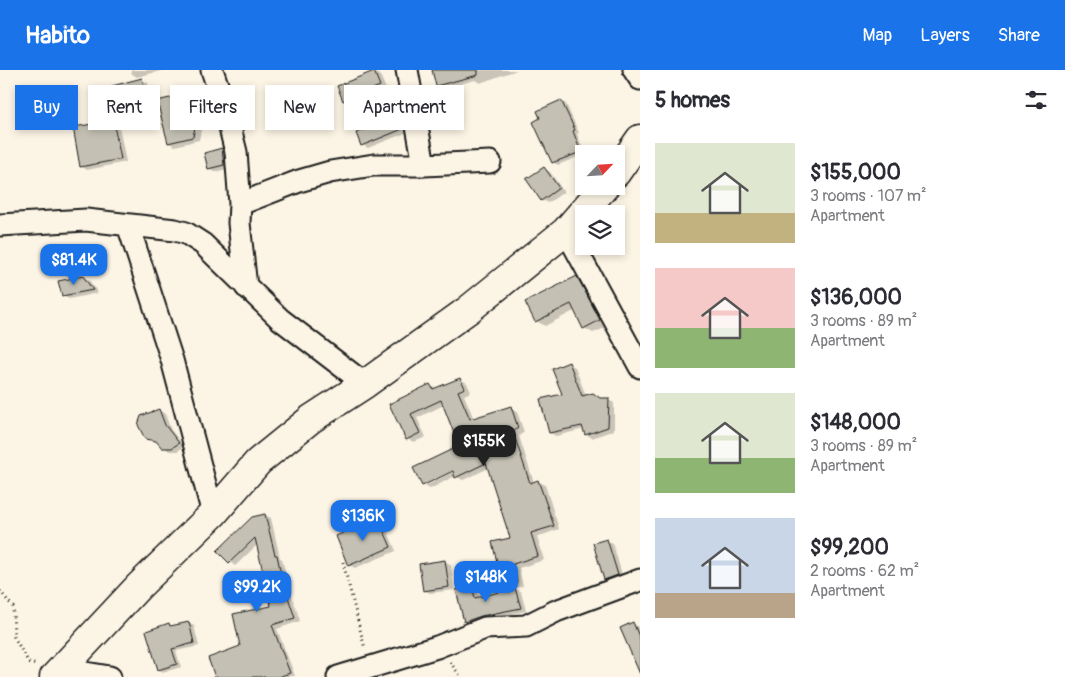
<!DOCTYPE html>
<html lang="en">
<head>
<meta charset="utf-8">
<style>
  body { margin:0; font-family:Pangolin,sans-serif; background:#f7f7f7; color:#2b2b33; height:100vh; display:flex; flex-direction:column; font-size:19px; white-space:nowrap }
  * { box-sizing:border-box; margin:0 }
  p { font-size:16px; color:#7c7c81 }
  .icon { flex:none; width:28px; height:28px; fill:none; stroke:currentColor; stroke-width:2; stroke-linecap:round; stroke-linejoin:round }
  .map { position:relative; flex:1; overflow:hidden }
  .sheet { display:flex; flex-direction:column; background:#fff; width:425px }
  .sheet>* { flex:none }
  .top-card { position:absolute; left:15px; top:15px; width:475px; height:45px; display:flex; gap:10px }
  .needle { width:32px; rotate:65deg }
  .buttons { position:absolute; left:575px; top:75px; display:grid; gap:10px }
  .buttons a { display:grid; place-items:center; width:50px; height:50px; border-radius:0px; background:#fff; box-shadow:0 2px 8px #0003; font-size:25px }
  .price { position:absolute; translate:-50% -42px; padding:0 11px; border-radius:10px; background:#1a73e8; color:#fff; font-size:16px; line-height:32px; filter:drop-shadow(0 1px 2px #0008) }
  .price::after { content:''; position:absolute; left:50%; top:30px; width:15px; height:11px; margin-left:-8px; background:inherit; clip-path:polygon(0 0,100% 0,50% 100%) }
  .price.active { background:#222; color:#fff }
  ul { padding:0; list-style:none }
  li { display:flex; align-items:center; gap:15px; height:125px; padding:0 15px }
  li span { display:grid; place-items:center; flex:none; width:140px; height:100px; border-radius:0px; color:#555 }
  li>.icon { margin-inline-start:auto }
  span .icon { width:60px; height:60px; fill:#fffc; stroke-width:1 }
  li b { font-size:21px }
  h2 { display:flex; justify-content:space-between; align-items:center; height:60px; padding:0 15px; font-size:21px }
  .pill { padding:0 18px; border-radius:0px; background:#fff; box-shadow:0 2px 8px #0003; font-size:18px; line-height:45px }
  .pill.active { background:#1a73e8; color:#fff }
  header { display:flex; align-items:center; gap:30px; box-sizing:border-box; height:70px; padding:0 25px; background:#1a73e8; color:#fff }
  header strong { font-size:24px }
  nav { display:flex; gap:28px; margin-inline-start:auto; font-size:18px }
  main { display:flex; flex:1; min-height:0 }
  .map>svg:first-child { display:block }
  .shadow { fill:#0003; fill-rule:evenodd }
  .building { fill:#c4c0b3; stroke:#1c1c1c }
  .lines { fill:none; stroke-linecap:round; stroke-linejoin:round }
  .street-casing { stroke:#1c1c1c; stroke-width:25 }
  .secondary-casing { stroke:#1c1c1c; stroke-width:31 }
  .path { stroke:#1c1c1c; stroke-width:3; stroke-dasharray:1 4; stroke-linecap:butt }
  .street { stroke:#fcf5e5; stroke-width:21 }
  .secondary { stroke:#fcf5e5; stroke-width:28 }
</style>
</head>
<body>
<header>
<strong>Habito</strong>
<nav><a>Map</a><a>Layers</a><a>Share</a></nav>
</header>
<main>
<div class="map">
<svg width="640" height="607" viewBox="0 0 640 607">
  <rect width="100%" height="100%" fill="#fcf5e5"/>
  <filter id="ink" filterUnits="userSpaceOnUse"><feTurbulence type="fractalNoise" baseFrequency=".02" numOctaves="2"/><feDisplacementMap in="SourceGraphic" scale="10" xChannelSelector="R" yChannelSelector="G"/><feConvolveMatrix kernelMatrix="1 2 1 2 8 2 1 2 1" color-interpolation-filters="sRGB"/></filter>
  <g filter="url(#ink)">
    <path class="shadow" d="M131,0H164L137,7L132,4Z
      M433,0H517L480,13L475,10L443,19L437,15Z
      M374,2L380,5L386,19L350,34L344,30Z
      M142,10L148,13L151,27L123,34L117,30Z
      M57,27L63,31V48L31,49L26,46Z
      M178,27L184,30V34L196,31L202,35L212,46L203,51L199,70L175,76L169,73Z
      M561,31L566,34L579,63L577,64L585,84L558,95L553,92Z
      M401,46L406,50L410,61L368,78L362,75Z
      M113,52L119,56L126,92L87,100L81,96Z
      M222,79L228,83L230,98L215,102L209,98Z
      M544,98L550,102L564,122L548,133L542,130Z
      M83,207L89,210L98,223L69,229L63,226Z
      M576,208L586,213L609,256L593,263L584,258L576,240L545,256L536,251Z
      M569,294L575,297L586,326L608,330L614,333V360L592,368L586,364L584,359L556,366L550,363L563,325Z
      M460,309L467,313L471,322L464,325L474,349L511,338L517,342L524,362L519,366L534,413L538,411L545,415L559,459L537,467L544,490L519,498L523,516L514,518L521,522L526,541L487,549L471,555L466,551L471,518L477,521L479,528L512,520L504,515L512,469L489,398L463,410L455,406L430,419L423,415L461,376L444,335L417,348L426,367L414,372L407,369L390,334L430,315L436,319ZM458,397L459,399L425,416V413Z
      M159,340L165,344L171,360L184,376L178,381H169L159,373L146,368Z
      M265,445L271,448L280,488L282,489L288,513L300,551L277,559L295,606L216,607L273,537L258,474L235,496L230,492Z
      M380,454L386,457L396,481L355,498L349,495Z
      M607,470L613,474L623,508L611,512L605,509Z
      M445,491L451,495L454,520L430,523L424,520Z
      M189,553L194,556L199,576L176,581L181,597L164,602L159,600L169,555L172,557Z
      M632,554L637,556L640,562V601Z"/>
    <path class="building" d="M432,0H478V5L436,16Z
      M374,1L380,16L343,31L337,16Z
      M142,8L146,24L116,31L112,16Z
      M57,26L58,46L24,47V27Z
      M178,26L180,34L196,30L207,43L197,47L193,67L168,73L157,31Z
      M561,30L575,60L573,61L581,82L552,93L533,52L540,48L537,41Z
      M401,45L405,58L361,76L356,63Z
      M113,51L121,89L80,97L73,57Z
      M222,78L224,95L208,99L204,83Z
      M544,97L559,118L541,131L526,109Z
      M83,206L93,220L62,226L58,211Z
      M577,206L600,250L583,259L571,234L535,252L525,232Z
      M569,292L582,326L593,323L600,328H609L608,357L585,365L582,356L549,363L540,329L562,324L552,299Z
      M460,308L465,318L458,321L470,349L511,336L518,358L513,362L530,413L538,410L554,456L531,463L538,486L513,494L517,512L503,516L492,472L510,468L486,393L455,408L453,401L422,416L413,398L459,376L441,330L411,344L420,363L406,370L389,334L430,314L433,319Z
      M159,339L165,355L179,373L172,378H162L156,371L145,369L138,355L141,346Z
      M265,444L275,485H277L282,509L295,548L272,555L290,603L278,607H215L208,588L240,576L233,544L271,536L255,468L229,493L217,481L252,447Z
      M380,452L391,477L348,496L336,466L365,453Z
      M607,469L618,505L604,510L593,473Z
      M445,490L449,517L423,521L419,494Z
      M472,516L475,528L515,518L521,538L481,546L464,552L456,520Z
      M189,552L194,573L172,579L177,594L158,600L146,561L169,553L170,556Z
      M633,552L640,569V604L620,558Z"/>
    <g class="lines">
      <defs>
        <path id="street" d="M212,0L225,38L236,82L240,134L239,153L246,217
          M407,0L424,95
          M634,0L640,9
          M240,134L299,111L330,102L374,95H424L490,92
          M0,155L86,150L175,160L186,163L203,174L280,249L365,314
          M128,155L172,290L213,444
          M566,161L640,297
          M61,599L110,607
          M338,607L437,577L485,558L526,556L556,541L640,510"/>
        <path id="secondary" d="M616,103L640,69
          M54,607L139,516L213,444L258,392L311,349L365,314L468,240L566,161L605,116"/>
      </defs>
      <use href="#street" class="street-casing"/>
      <use href="#secondary" class="secondary-casing"/>
      <path class="path" d="M343,492L365,579
        M0,521L13,537L14,567L29,593L37,595
        M450,592L461,607"/>
      <use href="#street" class="street"/>
      <use href="#secondary" class="secondary"/>
    </g>
  </g>
</svg>
<div class="buttons">
<a><svg class="needle" viewBox="-14 -14 28 28"><path d="M0-13l5 13h-10z" fill="#e53935"/><path d="M0 13l5-13h-10z" fill="#7c7c81"/></svg></a>
<a><svg class="icon" aria-label="layers" viewBox="0 0 24 24"><path d="M12 4l9 5-9 5-9-5zM3 14l9 5 9-5"/></svg></a>
</div>
<b class="price" style="left:74px;top:216px">$81.4K</b>
<b class="price active" style="left:484px;top:397px">$155K</b>
<b class="price" style="left:363px;top:472px">$136K</b>
<b class="price" style="left:486px;top:533px">$148K</b>
<b class="price" style="left:257px;top:543px">$99.2K</b>
<div class="top-card">
<a class="pill active">Buy</a>
<a class="pill">Rent</a>
<a class="pill">Filters</a>
<a class="pill">New</a>
<a class="pill">Apartment</a>
</div>
</div>
<section class="sheet">
<h2>5 homes<svg class="icon" aria-label="filters" viewBox="0 0 24 24"><path d="M4 7h16M4 17h16"/><circle cx="9" cy="7" r="2"/><circle cx="15" cy="17" r="2"/></svg></h2>
<ul>
<li><span style="background:linear-gradient(#dfe7d0 70%,#c2b280 0)"><svg class="icon" aria-label="home" viewBox="0 0 24 24"><path d="M3 11l9-7 9 7M6 9v11h12V9"/></svg></span><div><b>$155,000</b><p>3 rooms · 107 m²</p><p>Apartment</p></div></li>
<li><span style="background:linear-gradient(#f6c9c9 60%,#8fb573 0)"><svg class="icon" aria-label="home" viewBox="0 0 24 24"><path d="M3 11l9-7 9 7M6 9v11h12V9"/></svg></span><div><b>$136,000</b><p>3 rooms · 89 m²</p><p>Apartment</p></div></li>
<li><span style="background:linear-gradient(#dfe7d0 65%,#8fb573 0)"><svg class="icon" aria-label="home" viewBox="0 0 24 24"><path d="M3 11l9-7 9 7M6 9v11h12V9"/></svg></span><div><b>$148,000</b><p>3 rooms · 89 m²</p><p>Apartment</p></div></li>
<li><span style="background:linear-gradient(#c9d6e8 75%,#b9a48a 0)"><svg class="icon" aria-label="home" viewBox="0 0 24 24"><path d="M3 11l9-7 9 7M6 9v11h12V9"/></svg></span><div><b>$99,200</b><p>2 rooms · 62 m²</p><p>Apartment</p></div></li>
</ul>
</section>
</main>
</body>
</html>
